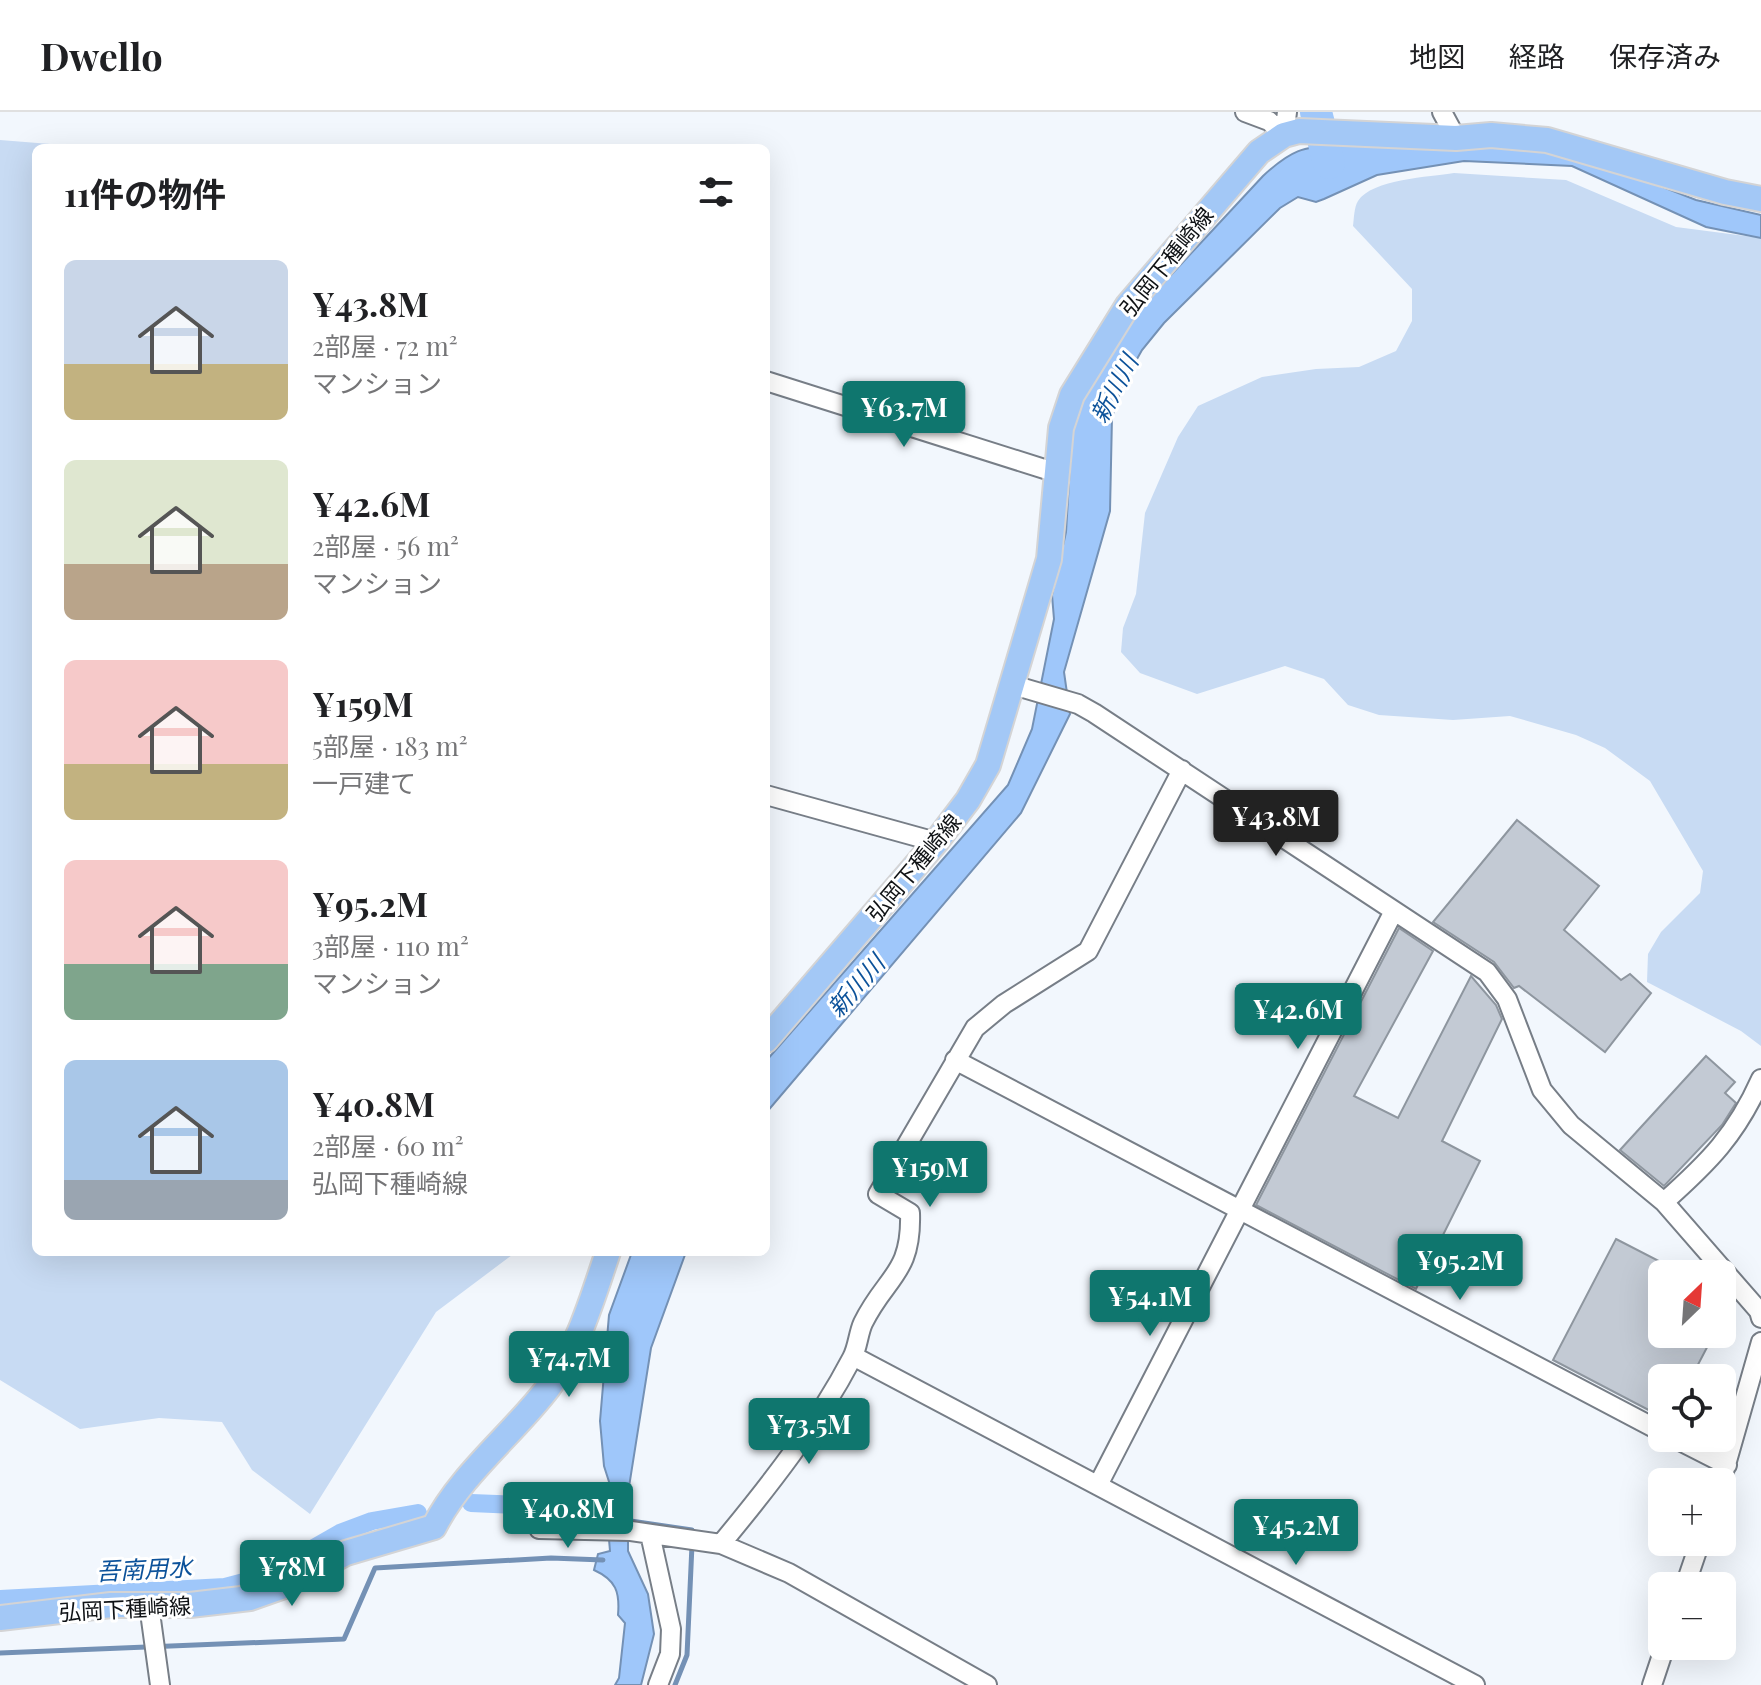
<!DOCTYPE html>
<html lang="ja">
<head>
<meta charset="utf-8">
<style>
  body { margin:0; font-family:"Playfair Display","Noto Sans JP",serif; background:#f6f6f6; color:#202124; height:100vh; display:flex; flex-direction:column; font-size:30px; white-space:nowrap }
  * { box-sizing:border-box; margin:0 }
  p { font-size:26px; color:#757577 }
  .icon { flex:none; width:44px; height:44px; fill:none; stroke:currentColor; stroke-width:2; stroke-linecap:round; stroke-linejoin:round }
  .map { position:relative; flex:1; overflow:hidden }
  .sheet { position:absolute; left:32px; top:32px; width:738px; height:1112px; display:flex; flex-direction:column; background:#fff; border-radius:12px; box-shadow:0 8px 32px #0002 }
  .sheet>* { flex:none }
  .needle { width:52px; rotate:25deg }
  .fabs { position:absolute; left:1648px; top:1148px; display:grid; gap:16px }
  .fabs a { display:grid; place-items:center; width:88px; height:88px; border-radius:12px; background:#fff; box-shadow:0 8px 32px #0002; font-size:40px }
  .price { position:absolute; translate:-50% -68px; padding:0 18px; border-radius:8px; background:#0f766e; color:#fff; font-size:26px; line-height:52px; filter:drop-shadow(0 2px 4px #0008) }
  .price::after { content:''; position:absolute; left:50%; top:48px; width:24px; height:18px; margin-left:-12px; background:inherit; clip-path:polygon(0 0,100% 0,50% 100%) }
  .price.current { background:#222; color:#fff }
  ul { padding:0; list-style:none }
  li { display:flex; align-items:center; gap:24px; height:200px; padding:0 32px }
  li span { display:grid; place-items:center; flex:none; width:224px; height:160px; border-radius:12px; color:#555 }
  li>.icon { margin-inline-start:auto }
  span .icon { width:96px; height:96px; fill:#fffc; stroke-width:1 }
  li b { font-size:34px }
  h2 { display:flex; justify-content:space-between; align-items:center; height:96px; padding:0 32px; font-size:34px }
  header { display:flex; align-items:center; gap:48px; box-sizing:border-box; height:112px; padding:0 40px; background:#fff; border-bottom:2px solid #e0e0e0 }
  header strong { font-size:38px }
  nav { display:flex; gap:44px; margin-inline-start:auto; font-size:28px }
  .map>svg:first-child { display:block }
  .green { fill:#c8dbf3 }
  .water { fill:#9fc7fa; stroke:#7491b5; stroke-width:2 }
  .lines { fill:none; stroke-linecap:round; stroke-linejoin:round }
  .stream { stroke:#7491b5; stroke-width:5 }
  .canal { stroke:#9fc7fa; stroke-width:18 }
  .river { stroke:#9fc7fa; stroke-width:32 }
  .building { fill:#c3cad4; stroke:#8e969f; stroke-width:2 }
  .minor-casing { stroke:#777e87; stroke-width:22 }
  .major-casing { stroke:#d4d4d5; stroke-width:28 }
  .minor { stroke:#fff; stroke-width:18 }
  .major { stroke:#a3c8f6; stroke-width:24 }
  .labels { text-anchor:middle; dominant-baseline:central; stroke-width:6; stroke-linejoin:round; paint-order:stroke }
  .street-label { font-size:22px; fill:#0f1215; stroke:#fff }
  .water-label { font-size:24px; font-style:italic; fill:#0c529a; stroke:#fff }
</style>
</head>
<body>
<header>
<strong>Dwello</strong>
<nav><a>地図</a><a>経路</a><a>保存済み</a></nav>
</header>
<div class="map">
<svg width="1761" height="1573" viewBox="0 0 1761 1573">
  <rect width="100%" height="100%" fill="#f2f7fd"/>
  <path class="green" d="M0,28L50,32L55,36H36V1140H516L436,1200L310,1402L252,1358L222,1310L159,1306L80,1317L0,1268Z
    M1454,61L1566,68L1676,115L1761,126V934L1741,919L1647,870L1648,842L1661,820L1700,781L1703,759L1650,669L1605,636L1576,623L1510,604L1453,608L1379,603L1348,593L1324,567L1285,554L1197,582L1140,561L1121,540L1123,516L1136,482L1145,401L1178,325L1198,294L1262,265L1316,257L1359,255L1396,239L1412,209V177L1353,114C1354,107 1354,95 1358,89C1372,67 1430,65 1454,61Z"/>
  <path class="water" d="M1340,32L1530,34L1576,41L1696,88L1761,103V126L1706,115L1572,54L1464,49L1377,63L1324,87L1316,90L1298,85L1280,96L1164,211L1142,238L1123,272L1112,305L1110,399L1064,560L1070,602L1021,701L766,1001V949L1008,673L1032,617L1054,507L1052,483L1066,420L1072,320L1088,274L1143,193L1263,64C1291,38 1302,35 1340,32Z
    M632,1140H686L651,1236L628,1381V1439L648,1482L654,1522L641,1573H615L619,1566L625,1511L618,1503C620,1480 616,1468 594,1458L598,1442L610,1439L607,1404L611,1376L604,1354L600,1309L609,1203Z"/>
  <g class="lines">
    <path class="stream" d="M624,1408L692,1418V1423
      M0,1541L344,1527L375,1456L551,1446L603,1448
      M675,1573L687,1543L692,1433"/>
    <path class="canal" d="M471,1391L615,1397
      M0,1487L225,1475L263,1465L340,1421L372,1409L418,1401"/>
    <path class="river" d="M1316,0L1329,51"/>
  </g>
  <path class="building" d="M1517,708L1599,774L1564,818L1621,868L1630,862L1651,881L1605,940L1519,874L1514,876L1494,850L1433,810Z
    M1399,816L1433,839L1354,984L1398,1006L1471,864L1496,893L1502,907L1442,1029L1480,1049L1416,1177L1256,1093Z
    M1706,944L1735,970L1725,981L1736,991L1722,1013L1664,1074L1620,1038Z
    M1616,1127L1684,1162H1662V1222H1714L1691,1266H1662V1305L1553,1248Z"/>
  <g class="lines">
    <defs>
      <path id="minor" d="M1245,0L1269,9L1284,23
        M1442,0L1456,26
        M1284,23L1287,0
        M766,269L1057,361
        M1013,573L1078,592L1094,601L1487,860L1507,887L1542,978L1571,1013L1664,1090L1759,1199L1761,1206
        M766,683L936,730
        M955,948L1662,1320
        M1664,1090C1709,1050 1736,1023 1761,967
        M853,1244L1475,1573
        M1674,1326L1727,1353
        M1721,1370L1761,1230
        M1098,1373L1394,799
        M539,1417L631,1419L721,1432L789,1461L987,1573
        M650,1422L671,1517L670,1542L658,1573
        M721,1432C769,1374 817,1313 852,1246C858,1235 858,1222 863,1211C886,1164 912,1162 910,1101L878,1082L975,916L1004,892L1088,839L1182,658
        M1685,1474L1700,1430
        M149,1493L160,1573
        M1652,1573L1665,1534"/>
      <path id="major" d="M766,928L936,730L968,688L988,653L1049,447L1061,316L1072,283L1128,193L1259,40L1284,23L1299,19L1456,26L1491,23L1547,28L1725,80L1761,87
        M0,1506L111,1493H190L250,1486L284,1474L346,1441L434,1415C461,1362 512,1323 548,1276C579,1235 592,1187 608,1140"/>
    </defs>
    <use href="#minor" class="minor-casing"/>
    <use href="#major" class="major-casing"/>
    <use href="#minor" class="minor"/>
    <use href="#major" class="major"/>
  </g>
  <g class="labels">
    <g class="street-label">
      <text transform="translate(1166 149) rotate(-51)">弘岡下種崎線</text>
      <text transform="translate(913 755) rotate(-50)">弘岡下種崎線</text>
      <text transform="translate(125 1496) rotate(-3)">弘岡下種崎線</text>
    </g>
    <g class="water-label">
      <text transform="translate(1113 276) rotate(-62)">新川川</text>
      <text transform="translate(855 873) rotate(-49)">新川川</text>
      <text transform="translate(144 1456) rotate(-3)">吾南用水</text>
    </g>
  </g>
</svg>
<div class="fabs">
<a><svg class="needle" viewBox="-14 -14 28 28"><path d="M0-13l5 13h-10z" fill="#e53935"/><path d="M0 13l5-13h-10z" fill="#757577"/></svg></a>
<a><svg class="icon" aria-label="locate" viewBox="0 0 24 24"><circle cx="12" cy="12" r="6"/><path d="M12 2v4M12 18v4M2 12h4M18 12h4"/></svg></a>
<a>+</a>
<a>−</a>
</div>
<b class="price" style="left:904px;top:337px">¥63.7M</b>
<b class="price current" style="left:1276px;top:746px">¥43.8M</b>
<b class="price" style="left:1298px;top:939px">¥42.6M</b>
<b class="price" style="left:930px;top:1097px">¥159M</b>
<b class="price" style="left:1460px;top:1190px">¥95.2M</b>
<b class="price" style="left:1150px;top:1226px">¥54.1M</b>
<b class="price" style="left:569px;top:1287px">¥74.7M</b>
<b class="price" style="left:809px;top:1354px">¥73.5M</b>
<b class="price" style="left:568px;top:1438px">¥40.8M</b>
<b class="price" style="left:1296px;top:1455px">¥45.2M</b>
<b class="price" style="left:292px;top:1496px">¥78M</b>
<section class="sheet">
<h2>11件の物件<svg class="icon" aria-label="filters" viewBox="0 0 24 24"><path d="M4 7h16M4 17h16"/><circle cx="9" cy="7" r="2"/><circle cx="15" cy="17" r="2"/></svg></h2>
<ul>
<li><span style="background:linear-gradient(#c9d6e8 65%,#c2b280 0)"><svg class="icon" aria-label="home" viewBox="0 0 24 24"><path d="M3 11l9-7 9 7M6 9v11h12V9"/></svg></span><div><b>¥43.8M</b><p>2部屋 · 72 m²</p><p>マンション</p></div></li>
<li><span style="background:linear-gradient(#dfe7d0 65%,#b9a48a 0)"><svg class="icon" aria-label="home" viewBox="0 0 24 24"><path d="M3 11l9-7 9 7M6 9v11h12V9"/></svg></span><div><b>¥42.6M</b><p>2部屋 · 56 m²</p><p>マンション</p></div></li>
<li><span style="background:linear-gradient(#f6c9c9 65%,#c2b280 0)"><svg class="icon" aria-label="home" viewBox="0 0 24 24"><path d="M3 11l9-7 9 7M6 9v11h12V9"/></svg></span><div><b>¥159M</b><p>5部屋 · 183 m²</p><p>一戸建て</p></div></li>
<li><span style="background:linear-gradient(#f6c9c9 65%,#7fa58c 0)"><svg class="icon" aria-label="home" viewBox="0 0 24 24"><path d="M3 11l9-7 9 7M6 9v11h12V9"/></svg></span><div><b>¥95.2M</b><p>3部屋 · 110 m²</p><p>マンション</p></div></li>
<li><span style="background:linear-gradient(#a9c7e8 75%,#9aa5b1 0)"><svg class="icon" aria-label="home" viewBox="0 0 24 24"><path d="M3 11l9-7 9 7M6 9v11h12V9"/></svg></span><div><b>¥40.8M</b><p>2部屋 · 60 m²</p><p>弘岡下種崎線</p></div></li>
</ul>
</section>
</div>
</body>
</html>
